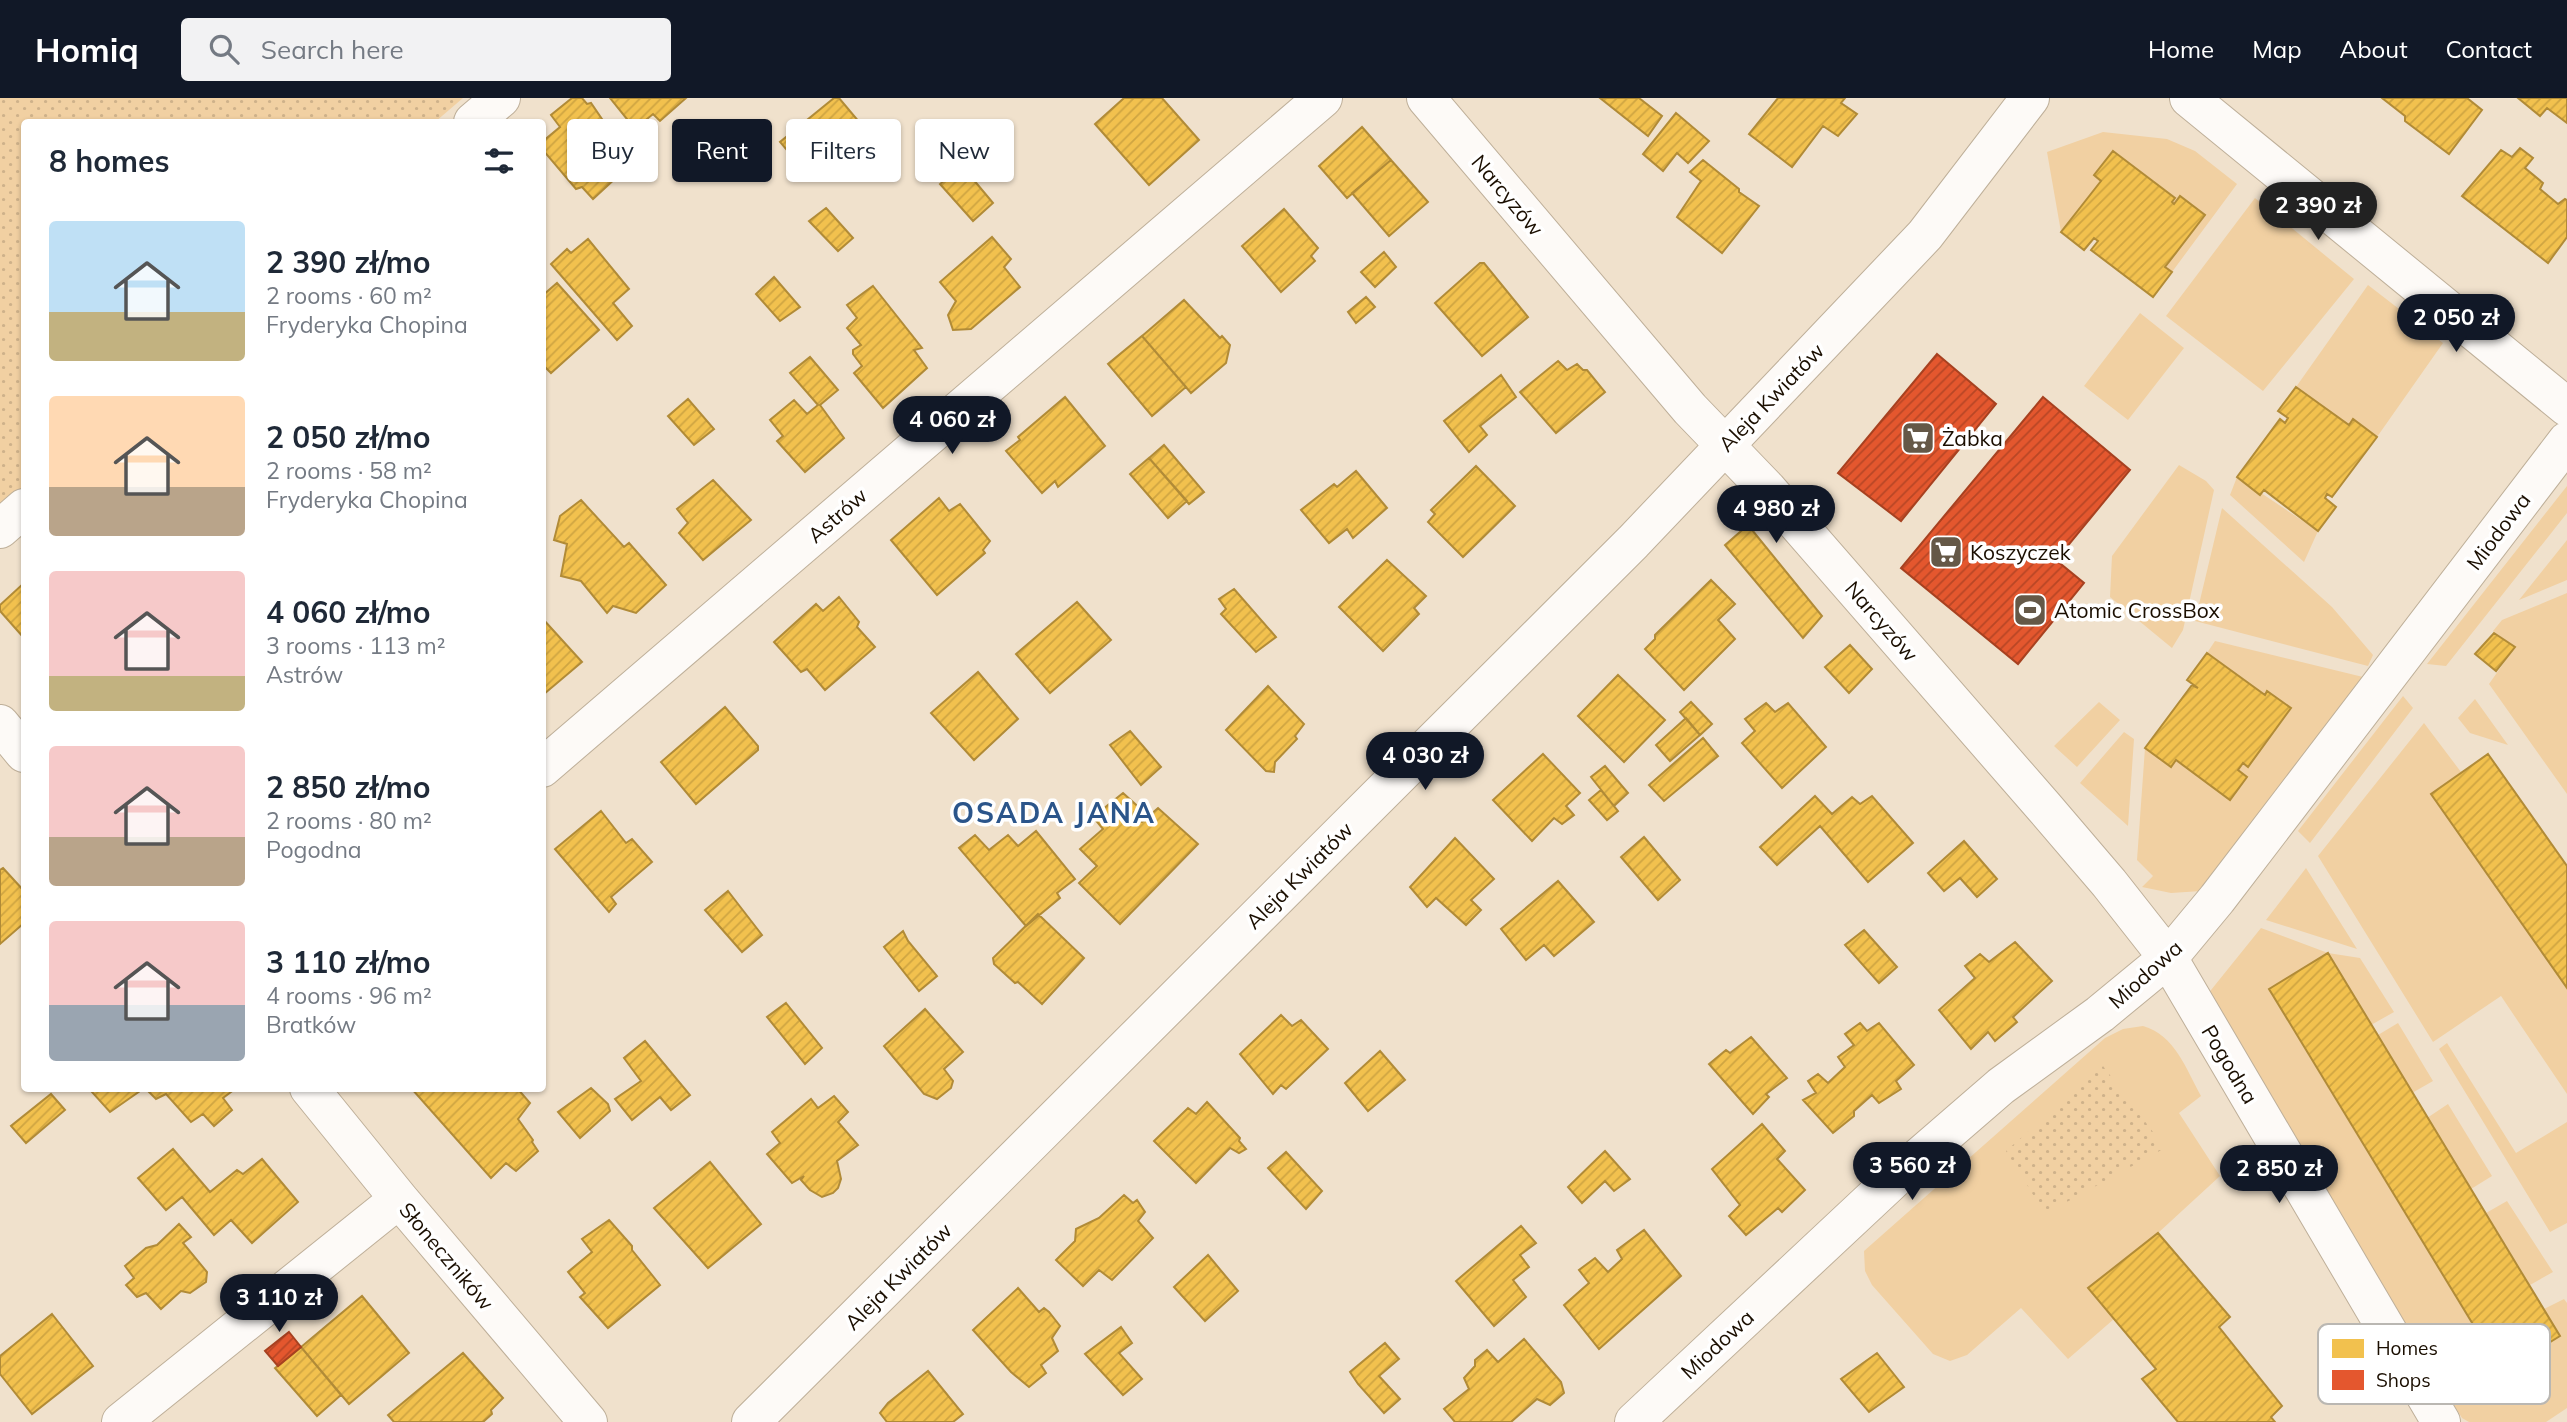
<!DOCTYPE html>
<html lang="en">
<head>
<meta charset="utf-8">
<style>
  :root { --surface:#fff; --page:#f2f2f3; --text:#1f2937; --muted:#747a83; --accent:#111827 }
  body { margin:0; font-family:Mulish,sans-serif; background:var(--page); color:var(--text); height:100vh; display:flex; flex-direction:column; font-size:26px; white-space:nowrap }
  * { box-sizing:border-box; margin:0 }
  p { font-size:23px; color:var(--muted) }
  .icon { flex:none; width:38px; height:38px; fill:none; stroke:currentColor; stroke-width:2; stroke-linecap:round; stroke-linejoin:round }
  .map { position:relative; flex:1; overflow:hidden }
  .side { position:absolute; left:21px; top:21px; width:525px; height:973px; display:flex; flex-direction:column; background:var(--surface); border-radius:7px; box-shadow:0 2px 5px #0004 }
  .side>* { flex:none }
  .top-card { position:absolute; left:567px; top:21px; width:665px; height:63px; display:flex; gap:14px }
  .price { position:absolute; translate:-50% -60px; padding:0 16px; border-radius:24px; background:var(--accent); color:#fff; font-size:23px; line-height:46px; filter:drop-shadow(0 2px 4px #0008) }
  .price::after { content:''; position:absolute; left:50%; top:42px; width:21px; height:16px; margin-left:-10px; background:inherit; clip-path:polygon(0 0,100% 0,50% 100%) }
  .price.active { background:#222; color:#fff }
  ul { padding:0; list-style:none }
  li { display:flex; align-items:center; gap:21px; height:175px; padding:0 28px }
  li span { display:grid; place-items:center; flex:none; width:196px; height:140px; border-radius:7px; color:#555 }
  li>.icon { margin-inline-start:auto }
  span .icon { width:84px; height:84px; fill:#fffc; stroke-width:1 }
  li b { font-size:30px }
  h2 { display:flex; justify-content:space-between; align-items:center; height:84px; padding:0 28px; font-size:30px }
  .tag { padding:0 24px; border-radius:7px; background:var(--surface); box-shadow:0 2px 5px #0004; font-size:24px; line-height:63px }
  .tag.active { background:var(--accent); color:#fff }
  header { display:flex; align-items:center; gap:42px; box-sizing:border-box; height:98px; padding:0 35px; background:var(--accent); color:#fff }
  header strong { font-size:33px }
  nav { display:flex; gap:38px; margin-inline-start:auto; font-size:24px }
  .search { width:490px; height:63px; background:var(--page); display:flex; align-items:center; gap:18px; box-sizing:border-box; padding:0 24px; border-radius:7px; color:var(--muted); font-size:26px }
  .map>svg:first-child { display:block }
  .grass { fill:#f1d0a2 }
  .park { fill:url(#park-dots) }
  .homes { fill:url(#homes-hatch); stroke:#b18b37; stroke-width:2 }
  .shops { fill:url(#shops-hatch); stroke:#a74120; stroke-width:2 }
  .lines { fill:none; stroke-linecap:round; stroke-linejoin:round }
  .street-casing { stroke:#beaf99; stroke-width:40 }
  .street { stroke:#fdfaf7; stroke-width:38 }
  .labels { text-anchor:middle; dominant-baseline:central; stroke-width:7; stroke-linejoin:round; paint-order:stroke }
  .street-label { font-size:21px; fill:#1a0e00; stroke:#fff }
  .poi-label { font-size:21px; fill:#1a0e00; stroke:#fff; text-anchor:start }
  .district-label { font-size:28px; font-weight:bold; letter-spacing:2px; fill:#2b558a; stroke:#fff }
  .key { fill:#fff; stroke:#bab7b2; stroke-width:2 }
  .key-label { font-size:19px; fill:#1a0e00 }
</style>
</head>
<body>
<header>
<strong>Homiq</strong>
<div class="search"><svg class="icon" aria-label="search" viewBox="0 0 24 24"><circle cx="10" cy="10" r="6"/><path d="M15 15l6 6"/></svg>Search here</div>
<nav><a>Home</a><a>Map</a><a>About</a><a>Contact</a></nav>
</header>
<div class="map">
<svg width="2567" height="1324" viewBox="0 0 2567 1324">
  <defs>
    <pattern id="park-dots" width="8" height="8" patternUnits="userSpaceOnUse" patternTransform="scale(1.75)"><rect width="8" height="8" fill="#f1d0a2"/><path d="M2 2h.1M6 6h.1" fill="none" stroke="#ceb18a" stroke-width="1.8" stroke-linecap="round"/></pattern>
    <pattern id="homes-hatch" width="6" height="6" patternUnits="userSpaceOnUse" patternTransform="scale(1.75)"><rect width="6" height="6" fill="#f2c14e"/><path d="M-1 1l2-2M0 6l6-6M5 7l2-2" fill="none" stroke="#cfa542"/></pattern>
    <pattern id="shops-hatch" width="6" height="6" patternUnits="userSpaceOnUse" patternTransform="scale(1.75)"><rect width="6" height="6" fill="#e4572e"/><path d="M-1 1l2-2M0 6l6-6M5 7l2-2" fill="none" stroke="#b84625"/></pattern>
  </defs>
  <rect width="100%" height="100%" fill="#f0e1cc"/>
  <path class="grass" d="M2103 34 2167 41 2195 53 2237 86 2172 174 2165 169 2180 98 2174 106 2172 104 2174 100 2113 53 2095 77 2101 83 2061 134 2047 54Z
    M2255 100 2354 181 2263 293 2166 218Z
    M2368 187 2443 245 2377 339 2354 321 2349 327 2296 289Z
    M2140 215 2184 250 2128 322 2084 288Z
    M2179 367 2206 383 2214 392 2183 532 2172 550 2110 499 2112 458Z
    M2237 379 2318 433 2304 464 2230 397Z
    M2567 388V415L2446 568 2427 566Z
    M2222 410 2332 509 2373 557 2368 568 2195 523Z
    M2567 442V482L2519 502Z
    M2567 495V696L2489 586 2515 549 2493 533 2502 522Z
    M2215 543 2363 579 2201 793 2171 795 2142 789 2153 778 2137 762 2145 650 2171 669 2176 662 2230 702 2247 679 2238 672 2243 665 2248 669 2291 611 2268 593 2265 597 2207 555Z
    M2403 598 2413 610 2310 745 2298 733Z
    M2475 601 2508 647 2470 635 2458 620Z
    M2099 604 2120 622 2077 669 2054 648Z
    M2424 625 2461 674 2431 696 2567 890V996L2501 898 2433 944 2318 758Z
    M2124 634 2134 641 2128 728 2080 685Z
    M2306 770 2357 851 2266 822Z
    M2261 830 2328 855 2360 860 2394 914 2371 927 2328 855 2269 892 2501 1274 2560 1238 2544 1211 2564 1201 2567 1205V1310L2546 1324H2469L2462 1320 2223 937 2207 897Z
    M2398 925 2433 983 2412 995 2378 937Z
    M2143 928C2175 937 2186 971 2201 998L2179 1015 2220 1078 2158 1135 2088 1190 2114 1221 2068 1261 2021 1210 1967 1257 1950 1263 1933 1256 1872 1187 1865 1173 1864 1153 2105 940 2123 931Z
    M2447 945 2516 1055 2567 1024V1125L2550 1134 2439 951Z
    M2448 1006 2492 1078 2471 1091 2427 1020Z
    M2507 1103 2553 1174 2530 1187 2486 1115Z"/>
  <path class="park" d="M0 0H463L435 24H24V388L0 410Z
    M2103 968 2165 1050 2045 1116 2006 1053Z"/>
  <path class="homes" d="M572 0H582L587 6 591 5 632 65 593 101 582 89 576 91 542 51V44L560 29 551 17Z
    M610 0H686L660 23 653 16 635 31Z
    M834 0H839L865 31 809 78 780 44Z
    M1124 0H1162L1199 42 1149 87 1095 26Z
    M1600 0H1639L1662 18 1648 38Z
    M1778 0H1845L1841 5 1857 16 1838 38 1823 28 1792 69 1749 36Z
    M2382 0H2467L2482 12 2449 56 2405 23V18Z
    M2518 0H2567V25L2547 10 2540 18Z
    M1676 15 1709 43 1688 65 1677 55 1663 73 1643 56Z
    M1362 29 1391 62 1347 100 1319 68Z
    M2520 50 2533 60 2525 70 2543 85 2540 91 2558 106 2565 101 2567 102V139L2548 165 2462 98 2501 52 2512 59Z
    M2113 53 2175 100 2172 104 2174 106 2180 98 2205 117 2165 169 2172 174 2153 199 2091 152 2098 143 2094 140 2084 152 2061 134 2101 83 2094 77Z
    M1391 62 1428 104 1389 138 1352 95Z
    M1703 62 1739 91V94L1759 108 1722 155 1677 119 1701 83 1690 74Z
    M962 68 993 105 973 123 940 86Z
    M826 110 853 140 838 153 809 123Z
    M1284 111 1318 150 1311 158 1315 163 1281 194 1242 148Z
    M992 139 1011 161 1004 169 1020 189 971 231 953 232 948 217 956 203 940 184Z
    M588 141 629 191 613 205 632 228 617 242 551 166 567 151 571 155Z
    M1384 154 1396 169 1375 189 1361 174Z
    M1480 165H1484L1528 219 1482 258 1435 205Z
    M774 179 800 209 780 223 756 196Z
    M557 185 599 232 551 275 542 266V198Z
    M873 188 922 250 914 252 927 270 883 310 854 275 862 268 853 256V252L861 247 847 230 857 220 847 207Z
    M1366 199 1375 209 1356 225 1348 214Z
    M1184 202 1220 240 1222 238 1230 247 1226 265 1191 295 1142 238Z
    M1142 238 1186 289 1152 318 1108 266Z
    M810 259 838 292 820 307 844 340 805 374 777 343 783 338 770 322 794 302 807 316 818 307 790 275Z
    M1558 263 1567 272 1577 266 1583 272H1587L1605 294 1556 335 1520 294Z
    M1501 277 1516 299 1480 328 1487 337 1469 354 1444 323Z
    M2296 289 2349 327 2353 321 2377 339 2332 399 2327 396 2325 400 2336 409 2318 433 2264 392 2260 397 2237 379 2280 321 2285 325 2288 320 2278 313Z
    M1065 299 1105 348 1058 389 1055 383 1042 395 1006 353 1020 342 1018 339Z
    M688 301 714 331 694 347 668 318Z
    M1164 347 1204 394 1189 406 1149 360Z
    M1149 360 1187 403 1168 420 1130 376Z
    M1476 368 1515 408 1463 459 1428 424 1435 416 1431 412Z
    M1356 373 1387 410 1353 440 1347 431 1329 445 1301 412 1334 386 1337 389Z
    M713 382 751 422 703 462 679 435 688 425 677 411Z
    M939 400 949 413 960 406 990 443 983 452 985 455 937 497 891 442Z
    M581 402 624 449 629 445 666 487 636 515 613 508 607 515 581 483 561 478 567 446 554 442 560 418Z
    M1748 427 1822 518 1803 540 1725 447Z
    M1387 462 1426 498 1414 510 1419 516 1383 553 1339 509Z
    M1711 482 1735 506 1718 522 1735 541 1684 592 1645 551 1655 541V537Z
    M24 485V540L0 513V507Z
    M1234 491 1276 539 1256 554 1221 516 1226 511 1219 501Z
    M839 499 859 524 857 529 875 549 825 592 807 571 801 574 774 544 816 506 823 513Z
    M1077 504 1111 542 1050 595 1016 556Z
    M542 520 582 564 544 596H542Z
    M2494 535 2515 549 2496 573 2475 556Z
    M1850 547 1872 571 1849 595 1825 569Z
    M2207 555 2265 597 2267 593 2291 610 2248 669 2243 665 2238 672 2247 679 2230 702 2176 662 2171 669 2145 650 2192 587 2198 590 2187 582Z
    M978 574 1018 621 974 662 931 615Z
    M1618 577 1665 622 1624 664 1578 618Z
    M1268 588 1304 626 1295 638 1297 641 1275 664 1274 674 1266 673 1226 632Z
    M1691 604 1712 626 1700 637 1680 614Z
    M1766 605 1775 614 1788 605 1826 649 1782 690 1742 645 1755 633 1745 621Z
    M725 609 758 648V652L696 706 661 664Z
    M1686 620 1700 637 1670 663 1656 647Z
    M1130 633 1161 669 1141 687 1110 647Z
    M1703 640 1718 658 1664 703 1649 687Z
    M1543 656 1580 695 1566 708 1574 717 1562 726 1554 720 1532 743 1493 702Z
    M2488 656 2567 768V890L2431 696Z
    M1605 668 1628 695 1614 708 1591 679Z
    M1601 692 1618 713 1607 722 1589 702Z
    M1123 695 1144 714 1138 722 1142 724 1158 710 1198 746 1120 826 1079 785 1097 768 1080 751 1103 731 1093 719Z
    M1815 698 1832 716 1852 699 1860 706 1872 698 1913 745 1868 784 1820 728 1777 767 1760 749Z
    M601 713 626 745 632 741 652 764 611 799 616 806 609 814 555 751Z
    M1036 733 1075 781 1057 795 1060 800 1026 828 959 750 975 737 989 752 1008 737 1018 748Z
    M1644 739 1680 782 1658 802 1621 759Z
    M1455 740 1494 781 1471 802 1481 812 1466 827 1436 800 1427 809 1410 789Z
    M1964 743 1997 781 1977 799 1960 780 1944 793 1928 775Z
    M3 770 24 793V825L0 846V772Z
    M1558 783 1594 824 1554 858 1544 847 1526 862 1501 831Z
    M728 793 762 837 742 854 705 812Z
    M1038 816 1084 860 1042 906 1018 884 1015 885 994 866 993 860Z
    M1864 832 1897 869 1879 885 1845 847Z
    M903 833 908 843 937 878 919 893 884 849Z
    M2015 844 2052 883 2013 919 2017 924 1995 943 1988 934 1971 951 1939 912 1975 880 1965 868 1980 856 1989 864Z
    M2328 855 2560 1238 2502 1274 2269 891Z
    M786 905 822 950 805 966 767 919Z
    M925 911 963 954 944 971 953 983 951 990 937 1001 924 996 884 948Z
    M1281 917 1292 928 1301 922 1328 951 1286 991 1281 987 1273 996 1240 956Z
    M1860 925 1867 933 1879 925 1914 967 1896 983 1901 991 1879 1005 1872 997 1854 1013V1018L1833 1035 1803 1002 1816 995 1808 983 1818 976 1828 985 1845 969 1838 959 1854 947 1845 936Z
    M1751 939 1787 980 1766 996 1769 999 1753 1016 1709 966 1726 952 1730 955Z
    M645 943 690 997 671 1012 660 999 632 1022 615 1001 641 983 624 960Z
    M1380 953 1405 982 1368 1013 1345 985Z
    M95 990H138L140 993 110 1014 91 993Z
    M145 990H235V991L223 1000 232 1012 214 1028 203 1016 191 1024 166 996 156 1001Z
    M411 990H517L530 1005 518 1021 533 1042 532 1044 538 1053 516 1073 506 1065 491 1080Z
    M591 990 608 1006 610 1013 580 1040 558 1014Z
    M51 996 65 1012 26 1045 11 1028Z
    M834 998 848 1014 838 1024 858 1047 837 1063 841 1081 838 1090 833 1095 822 1099 810 1092 801 1082 804 1078 792 1085 767 1056 780 1045 772 1034 811 1001 818 1010Z
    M1207 1004 1240 1040 1239 1043 1246 1051 1239 1055 1230 1050 1196 1085 1154 1043 1188 1010 1196 1016Z
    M1762 1026 1785 1053 1777 1061 1805 1092 1782 1114 1778 1110 1746 1137 1729 1118 1740 1107 1712 1071Z
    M173 1051 210 1094 237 1072 243 1076 262 1061 298 1104 252 1145 231 1122 214 1137 182 1099 166 1112 138 1080Z
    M1605 1053 1630 1081 1614 1093 1605 1083 1582 1105 1568 1089Z
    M1286 1054 1322 1093 1306 1111 1268 1070Z
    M710 1064 761 1126 708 1170 654 1110Z
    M1124 1097 1133 1105 1137 1102 1145 1114 1138 1123 1153 1140 1112 1182 1099 1172 1083 1188 1056 1162 1075 1143 1076 1131 1099 1120Z
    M609 1122 632 1148V1152L660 1187 608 1230 580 1199 585 1195 568 1174 592 1154 582 1141Z
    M179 1126 191 1139 183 1145 207 1174 206 1184 190 1195 181 1193 161 1211 146 1195 137 1199 126 1187 134 1180 125 1168 146 1150 157 1147Z
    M1521 1128 1536 1145 1520 1157 1529 1169 1513 1182 1526 1199 1494 1228 1456 1183Z
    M1644 1132 1681 1178 1599 1251 1564 1207 1589 1185 1579 1172 1595 1160 1608 1174 1622 1161 1617 1152Z
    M2158 1135 2230 1219 2219 1229 2282 1308 2271 1319 2275 1324H2178L2142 1281 2156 1271 2088 1190Z
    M1208 1157 1238 1193 1205 1223 1174 1189Z
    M1018 1190 1039 1214 1044 1210 1049 1214 1060 1228 1052 1240 1058 1253 1041 1267 1046 1275 1029 1289 1011 1274 973 1232Z
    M362 1198 409 1255 349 1306 301 1249Z
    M52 1216 93 1268 32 1316 0 1276V1258Z
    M1121 1229 1132 1245 1119 1255 1142 1281 1123 1297 1085 1256Z
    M1524 1241 1561 1284 1564 1295 1550 1307 1537 1301 1511 1324H1455L1444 1311 1469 1291 1464 1280 1475 1268V1262L1487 1252 1498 1264Z
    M1385 1245 1399 1261 1379 1278 1400 1301 1384 1315 1358 1286 1350 1274Z
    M301 1249 341 1297 317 1318 275 1270Z
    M463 1255 503 1300 491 1312 492 1316 483 1324H394L388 1317Z
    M1877 1255 1904 1289 1869 1314 1841 1281Z
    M928 1273 963 1316 953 1324H887L880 1315 888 1305Z"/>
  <path class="shops" d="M1937 256 1996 306 1901 423 1838 375Z
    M2043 299 2130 372 2056 462 2084 485 2018 566 1901 470Z
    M289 1234 301 1249 278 1268 265 1253Z"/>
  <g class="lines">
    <defs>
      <path id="street" d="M1426 0 1690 311 1767 391 2044 709 2109 785 2168 860 2441 1324
        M2189 0 2567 309
        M473 24 501 0
        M0 431 24 410
        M0 626 24 655
        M542 670 1323 0
        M309 990 399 1101 588 1324
        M121 1324 399 1101
        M751 1324 1633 444 1925 137 2030 0
        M1634 1324 1897 1078 2001 988 2100 916 2168 860 2217 801 2567 343"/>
    </defs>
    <use href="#street" class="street-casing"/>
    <use href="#street" class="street"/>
  </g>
  <defs>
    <symbol id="supermarket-square" viewBox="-11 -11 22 22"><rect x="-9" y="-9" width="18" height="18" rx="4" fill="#655847" stroke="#fff"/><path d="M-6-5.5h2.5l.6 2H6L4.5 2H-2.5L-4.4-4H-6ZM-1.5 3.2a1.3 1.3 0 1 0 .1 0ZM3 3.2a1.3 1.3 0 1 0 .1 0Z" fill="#fff"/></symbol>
    <symbol id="stadium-square" viewBox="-11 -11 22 22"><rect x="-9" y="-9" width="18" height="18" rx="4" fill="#655847" stroke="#fff"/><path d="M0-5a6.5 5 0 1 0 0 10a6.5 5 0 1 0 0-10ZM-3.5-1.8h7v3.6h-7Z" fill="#fff"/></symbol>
  </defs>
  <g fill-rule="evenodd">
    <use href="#supermarket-square" x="1899" y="321" width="38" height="38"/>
    <use href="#supermarket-square" x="1927" y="435" width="38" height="38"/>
    <use href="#stadium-square" x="2011" y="493" width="38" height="38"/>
  </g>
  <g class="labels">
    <g class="street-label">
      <text transform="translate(1508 97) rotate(50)">Narcyzów</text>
      <text transform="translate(1771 299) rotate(-46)">Aleja Kwiatów</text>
      <text transform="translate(837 417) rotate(-41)">Astrów</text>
      <text transform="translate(2498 433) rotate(-53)">Miodowa</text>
      <text transform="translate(1882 523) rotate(49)">Narcyzów</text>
      <text transform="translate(1299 777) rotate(-45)">Aleja Kwiatów</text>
      <text transform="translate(2145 876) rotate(-42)">Miodowa</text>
      <text transform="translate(2230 966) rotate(59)">Pogodna</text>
      <text transform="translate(447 1158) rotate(50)">Słoneczników</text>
      <text transform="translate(898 1178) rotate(-45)">Aleja Kwiatów</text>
      <text transform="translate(1717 1246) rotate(-43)">Miodowa</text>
    </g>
    <g class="poi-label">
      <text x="1942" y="340">Żabka</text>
      <text x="1970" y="454">Koszyczek</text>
      <text x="2054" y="512">Atomic CrossBox</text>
    </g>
    <g class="district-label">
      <text x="1054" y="714">OSADA JANA</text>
    </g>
  </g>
  <rect x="2318" y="1226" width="232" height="80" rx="10" class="key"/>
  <rect x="2332" y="1241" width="32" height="19" fill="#f2c14e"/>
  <rect x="2332" y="1272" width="32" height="20" fill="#e4572e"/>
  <g class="key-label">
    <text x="2376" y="1257">Homes</text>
    <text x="2376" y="1289">Shops</text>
  </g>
</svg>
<b class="price active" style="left:2318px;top:144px">2 390 zł</b>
<b class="price" style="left:2456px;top:256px">2 050 zł</b>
<b class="price" style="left:952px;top:358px">4 060 zł</b>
<b class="price" style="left:1776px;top:447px">4 980 zł</b>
<b class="price" style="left:1425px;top:694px">4 030 zł</b>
<b class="price" style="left:1912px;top:1104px">3 560 zł</b>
<b class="price" style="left:2279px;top:1107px">2 850 zł</b>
<b class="price" style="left:279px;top:1236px">3 110 zł</b>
<div class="top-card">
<a class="tag">Buy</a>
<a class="tag active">Rent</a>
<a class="tag">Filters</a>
<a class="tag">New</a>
</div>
<section class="side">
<h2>8 homes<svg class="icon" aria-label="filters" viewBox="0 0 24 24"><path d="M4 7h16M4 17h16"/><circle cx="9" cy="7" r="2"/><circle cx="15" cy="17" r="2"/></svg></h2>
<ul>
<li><span style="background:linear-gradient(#bfe0f5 65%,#c2b280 0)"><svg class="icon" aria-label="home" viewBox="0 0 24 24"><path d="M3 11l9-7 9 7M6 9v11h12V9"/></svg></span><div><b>2 390 zł/mo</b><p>2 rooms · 60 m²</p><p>Fryderyka Chopina</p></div></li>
<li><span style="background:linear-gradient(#ffd9b3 65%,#b9a48a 0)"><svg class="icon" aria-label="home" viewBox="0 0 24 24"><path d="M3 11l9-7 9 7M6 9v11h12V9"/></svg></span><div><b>2 050 zł/mo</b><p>2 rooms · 58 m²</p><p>Fryderyka Chopina</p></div></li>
<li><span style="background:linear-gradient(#f6c9c9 75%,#c2b280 0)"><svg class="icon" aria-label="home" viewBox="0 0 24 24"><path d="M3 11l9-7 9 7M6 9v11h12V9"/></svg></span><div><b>4 060 zł/mo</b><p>3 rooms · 113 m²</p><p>Astrów</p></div></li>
<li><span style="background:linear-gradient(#f6c9c9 65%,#b9a48a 0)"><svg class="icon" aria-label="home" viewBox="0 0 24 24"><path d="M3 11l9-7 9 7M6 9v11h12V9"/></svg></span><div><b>2 850 zł/mo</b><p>2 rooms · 80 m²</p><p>Pogodna</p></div></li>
<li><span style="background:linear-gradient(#f6c9c9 60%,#9aa5b1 0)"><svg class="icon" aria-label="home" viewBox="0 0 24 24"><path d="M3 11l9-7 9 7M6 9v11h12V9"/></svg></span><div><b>3 110 zł/mo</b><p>4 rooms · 96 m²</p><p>Bratków</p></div></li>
</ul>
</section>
</div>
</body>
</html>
